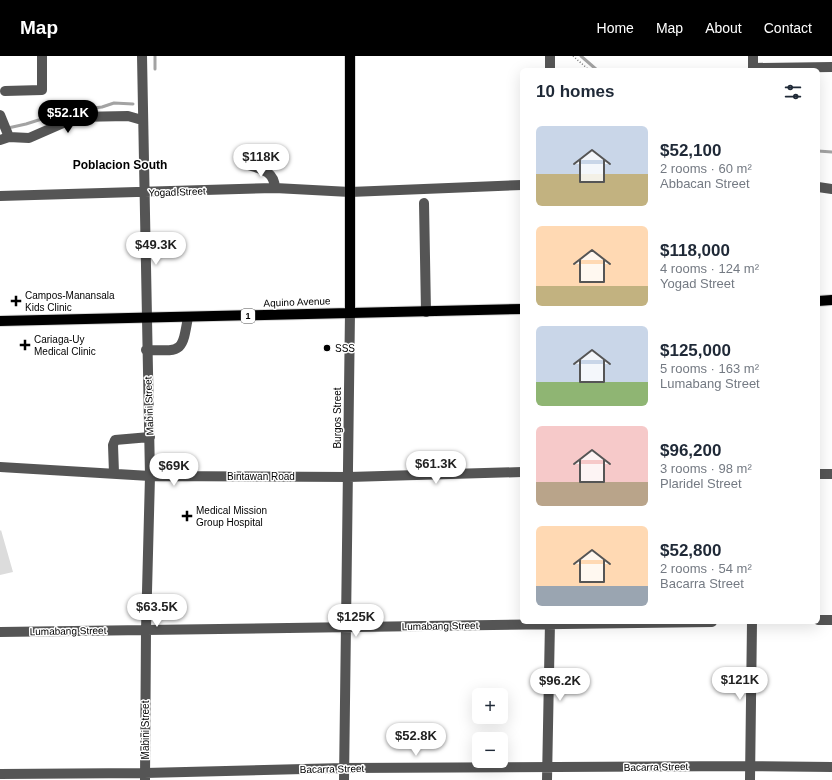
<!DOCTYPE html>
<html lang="en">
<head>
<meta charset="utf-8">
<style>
  :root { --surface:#fff; --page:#f2f2f3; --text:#1f2937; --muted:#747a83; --accent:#000 }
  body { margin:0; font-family:Helvetica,sans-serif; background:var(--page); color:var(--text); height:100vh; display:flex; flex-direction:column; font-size:15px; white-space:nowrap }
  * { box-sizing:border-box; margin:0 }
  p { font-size:13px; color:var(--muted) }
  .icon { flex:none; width:22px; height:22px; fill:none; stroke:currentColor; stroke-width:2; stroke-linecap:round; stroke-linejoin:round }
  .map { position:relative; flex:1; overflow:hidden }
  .panel { position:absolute; left:520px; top:12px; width:300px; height:556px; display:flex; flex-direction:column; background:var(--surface); border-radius:6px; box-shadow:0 4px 16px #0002 }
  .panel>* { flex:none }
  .buttons { position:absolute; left:472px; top:632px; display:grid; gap:8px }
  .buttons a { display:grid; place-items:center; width:36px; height:36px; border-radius:6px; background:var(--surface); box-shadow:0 4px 16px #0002; font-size:20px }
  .price { position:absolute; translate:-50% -34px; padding:0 9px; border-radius:14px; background:#fff; color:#222; font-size:13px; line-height:26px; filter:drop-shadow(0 1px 2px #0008) }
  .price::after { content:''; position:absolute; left:50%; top:24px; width:12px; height:9px; margin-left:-6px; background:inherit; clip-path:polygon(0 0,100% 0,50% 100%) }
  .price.current { background:var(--accent); color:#fff }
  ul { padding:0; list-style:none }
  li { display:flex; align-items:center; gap:12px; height:100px; padding:0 16px }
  li span { display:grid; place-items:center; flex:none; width:112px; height:80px; border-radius:6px; color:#555 }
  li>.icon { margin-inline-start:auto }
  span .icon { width:48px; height:48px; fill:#fffc; stroke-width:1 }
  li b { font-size:17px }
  h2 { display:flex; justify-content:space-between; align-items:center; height:48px; padding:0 16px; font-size:17px }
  header { display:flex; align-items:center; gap:24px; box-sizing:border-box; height:56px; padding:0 20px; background:var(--accent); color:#fff }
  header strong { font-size:19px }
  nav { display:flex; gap:22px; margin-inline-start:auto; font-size:14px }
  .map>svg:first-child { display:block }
  .green { fill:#dcdcdc }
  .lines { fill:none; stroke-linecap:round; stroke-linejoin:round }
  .stream { stroke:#a3a3a3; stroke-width:3 }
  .major-casing { stroke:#dbdbdb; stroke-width:12 }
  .path { stroke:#777; stroke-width:1.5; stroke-dasharray:1 2; stroke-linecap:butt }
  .minor { stroke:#555; stroke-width:10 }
  .major { stroke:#000; stroke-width:10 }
  .poi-dot { fill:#000; stroke:#fff; stroke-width:1.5 }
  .labels { text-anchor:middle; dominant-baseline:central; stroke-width:3; stroke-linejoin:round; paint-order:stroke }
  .shield { fill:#fff; stroke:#4c4c4c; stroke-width:1 }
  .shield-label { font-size:9px; font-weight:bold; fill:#000 }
  .street-label { font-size:10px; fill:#000; stroke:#fff }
  .poi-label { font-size:10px; fill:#000; stroke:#fff; text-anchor:start }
  .quarter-label { font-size:12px; font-weight:bold; fill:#000; stroke:#fff }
</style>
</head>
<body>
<header>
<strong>Map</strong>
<nav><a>Home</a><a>Map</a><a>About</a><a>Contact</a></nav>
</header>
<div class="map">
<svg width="832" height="724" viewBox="0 0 832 724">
  <rect width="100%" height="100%" fill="#fff"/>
  <path class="green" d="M1 474 13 516 0 519V475Z"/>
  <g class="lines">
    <path class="stream" d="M581 0 597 14
      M155 13V0
      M8 72 26 68 67 55 102 51 114 47 133 48
      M818 95 832 96"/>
    <defs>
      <path id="major" d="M350 0V256
        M818 245 832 244
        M0 265 522 253"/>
    </defs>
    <use href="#major" class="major-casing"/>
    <path class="path" d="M573 0 589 14"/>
    <path class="minor" d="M142 0 150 420 146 574 145 724
      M550 0V14
      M753 0V14
      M753 12 832 11
      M5 35 42 34V0
      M0 59 9 81
      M0 84 9 81 29 82 77 61 128 60 142 64
      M243 107C258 113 274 113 275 132
      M818 131 832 133
      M0 140 275 132 350 136 522 129
      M424 147 426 256
      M146 294C182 295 182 297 188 261
      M0 411 150 420 349 421 522 416
      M114 417 113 389 115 384 150 381
      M818 418H832
      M818 564H832
      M0 576 712 566
      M0 718 145 717 344 712 750 710 832 711
      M344 724 350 256
      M547 724 550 566
      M750 724 752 566"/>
    <use href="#major" class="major"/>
  </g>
  <g class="poi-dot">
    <path d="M14 239h4v4h4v4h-4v4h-4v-4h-4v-4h4z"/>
    <path d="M23 283h4v4h4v4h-4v4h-4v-4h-4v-4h4z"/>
    <circle cx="327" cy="292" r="4"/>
    <path d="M185 454h4v4h4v4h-4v4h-4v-4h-4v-4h4z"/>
  </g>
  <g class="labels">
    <rect class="shield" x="241" y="253" width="14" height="14" rx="3"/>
    <g class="shield-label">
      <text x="248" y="260">1</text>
    </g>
    <g class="street-label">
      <text transform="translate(177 136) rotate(-2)">Yogad Street</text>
      <text transform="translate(297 246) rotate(-2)">Aquino Avenue</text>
      <text transform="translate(149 350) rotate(-92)">Mabini Street</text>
      <text transform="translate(337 362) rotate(-90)">Burgos Street</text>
      <text x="261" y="420">Bintawan Road</text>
      <text transform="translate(440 570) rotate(-1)">Lumabang Street</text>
      <text transform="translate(68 575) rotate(-1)">Lumabang Street</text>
      <text transform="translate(145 674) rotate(-90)">Mabini Street</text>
      <text transform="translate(656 711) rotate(-1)">Bacarra Street</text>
      <text transform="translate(332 713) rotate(-1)">Bacarra Street</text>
    </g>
    <g class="poi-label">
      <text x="25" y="239">Campos-Manansala<tspan x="25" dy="12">Kids Clinic</tspan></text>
      <text x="34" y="283">Cariaga-Uy<tspan x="34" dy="12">Medical Clinic</tspan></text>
      <text x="335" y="292">SSS</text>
      <text x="196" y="454">Medical Mission<tspan x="196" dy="12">Group Hospital</tspan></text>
    </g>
    <g class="quarter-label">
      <text x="120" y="109">Poblacion South</text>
    </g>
  </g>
</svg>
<div class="buttons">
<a>+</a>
<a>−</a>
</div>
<b class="price current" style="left:68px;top:78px">$52.1K</b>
<b class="price" style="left:261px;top:122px">$118K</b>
<b class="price" style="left:156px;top:210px">$49.3K</b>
<b class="price" style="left:436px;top:429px">$61.3K</b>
<b class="price" style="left:174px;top:431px">$69K</b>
<b class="price" style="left:157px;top:572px">$63.5K</b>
<b class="price" style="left:356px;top:582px">$125K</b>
<b class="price" style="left:740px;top:645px">$121K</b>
<b class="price" style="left:560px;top:646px">$96.2K</b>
<b class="price" style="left:416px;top:701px">$52.8K</b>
<section class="panel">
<h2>10 homes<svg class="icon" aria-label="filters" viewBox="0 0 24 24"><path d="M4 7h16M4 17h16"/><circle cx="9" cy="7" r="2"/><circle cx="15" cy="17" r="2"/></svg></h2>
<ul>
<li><span style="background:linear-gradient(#c9d6e8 60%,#c2b280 0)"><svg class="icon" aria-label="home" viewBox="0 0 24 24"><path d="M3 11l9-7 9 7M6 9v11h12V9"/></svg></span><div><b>$52,100</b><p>2 rooms · 60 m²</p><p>Abbacan Street</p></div></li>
<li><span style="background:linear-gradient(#ffd9b3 75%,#c2b280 0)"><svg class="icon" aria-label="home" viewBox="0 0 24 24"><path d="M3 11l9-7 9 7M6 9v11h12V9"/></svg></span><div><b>$118,000</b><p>4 rooms · 124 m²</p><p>Yogad Street</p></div></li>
<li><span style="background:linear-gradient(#c9d6e8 70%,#8fb573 0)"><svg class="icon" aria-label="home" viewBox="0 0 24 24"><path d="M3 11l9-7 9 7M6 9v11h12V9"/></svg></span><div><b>$125,000</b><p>5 rooms · 163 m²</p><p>Lumabang Street</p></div></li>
<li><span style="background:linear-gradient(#f6c9c9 70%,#b9a48a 0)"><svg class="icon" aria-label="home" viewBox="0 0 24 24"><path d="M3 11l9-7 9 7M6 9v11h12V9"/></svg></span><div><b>$96,200</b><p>3 rooms · 98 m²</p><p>Plaridel Street</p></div></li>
<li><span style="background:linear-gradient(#ffd9b3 75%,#9aa5b1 0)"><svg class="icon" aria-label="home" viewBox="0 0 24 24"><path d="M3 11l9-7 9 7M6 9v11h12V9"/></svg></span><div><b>$52,800</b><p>2 rooms · 54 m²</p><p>Bacarra Street</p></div></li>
</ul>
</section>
</div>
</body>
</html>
